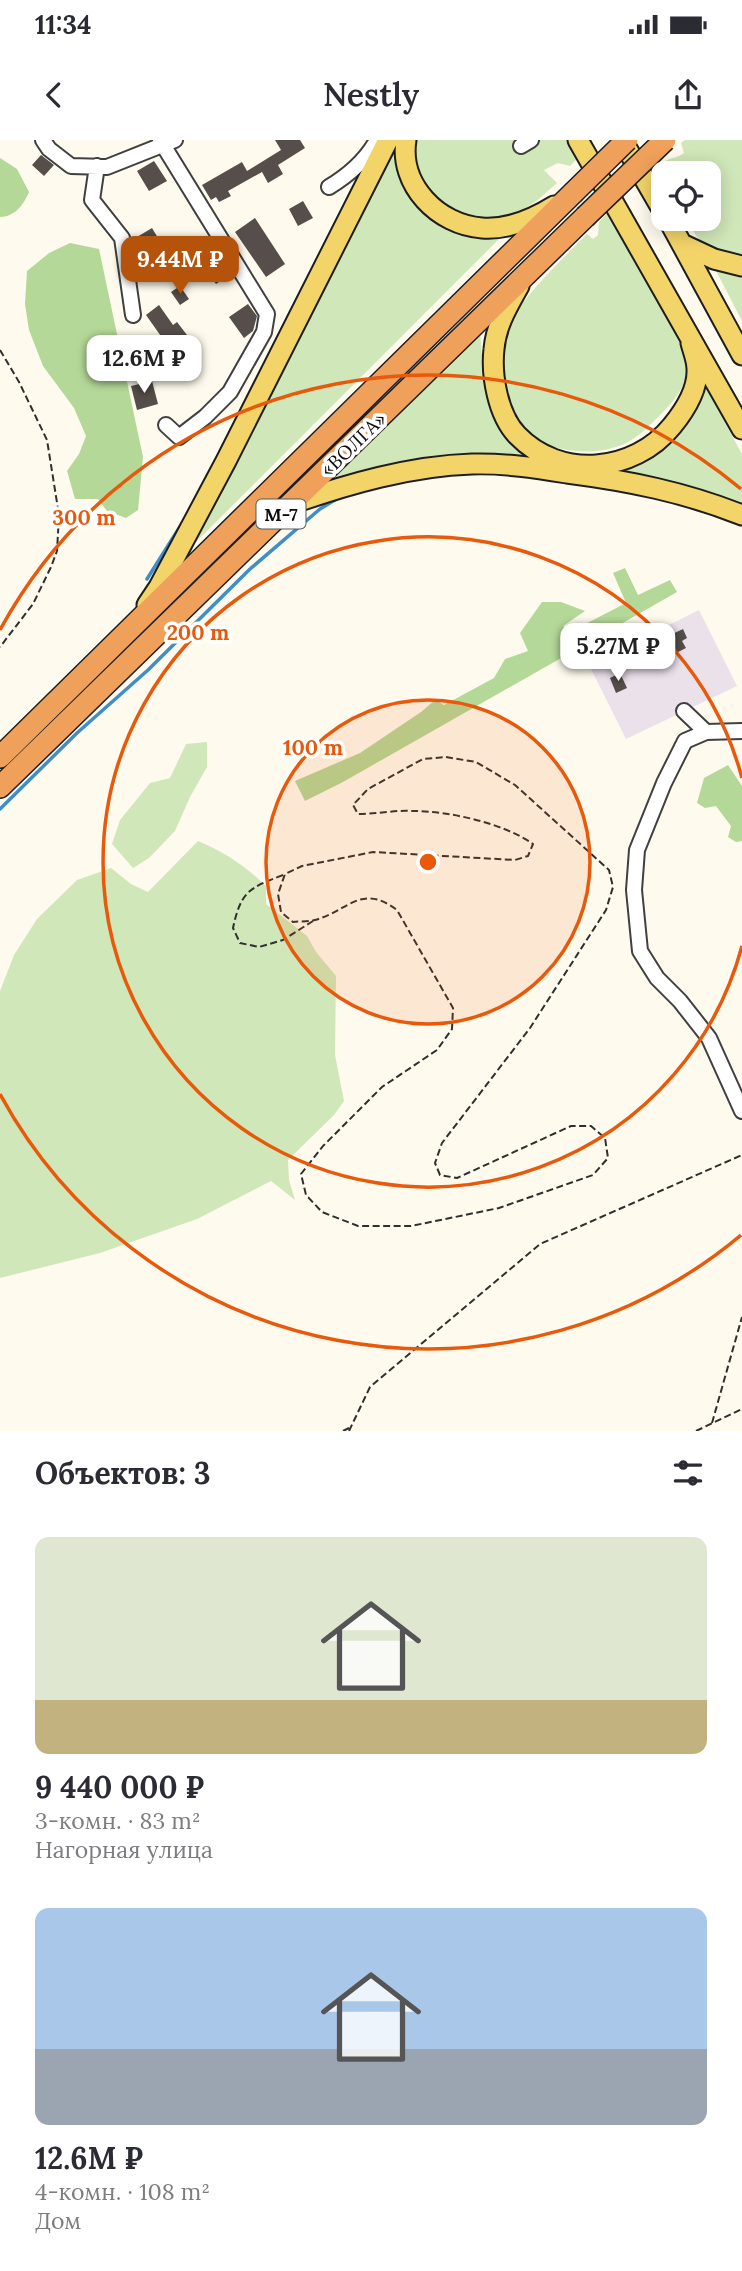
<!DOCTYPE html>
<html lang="ru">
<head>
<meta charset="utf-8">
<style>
  :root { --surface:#fff; --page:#f7f7f7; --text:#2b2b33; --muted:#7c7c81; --accent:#b45309 }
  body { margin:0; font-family:Lora,serif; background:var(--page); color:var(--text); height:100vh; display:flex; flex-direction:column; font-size:26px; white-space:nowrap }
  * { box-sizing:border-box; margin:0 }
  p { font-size:23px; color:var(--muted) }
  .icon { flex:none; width:38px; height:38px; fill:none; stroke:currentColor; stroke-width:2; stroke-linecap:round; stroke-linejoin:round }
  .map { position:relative; height:1291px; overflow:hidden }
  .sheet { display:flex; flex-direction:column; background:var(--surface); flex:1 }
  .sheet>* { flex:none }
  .tools { position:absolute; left:651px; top:21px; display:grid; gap:14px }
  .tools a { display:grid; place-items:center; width:70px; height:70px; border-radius:14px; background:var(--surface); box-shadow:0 4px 18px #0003; font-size:35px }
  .price { position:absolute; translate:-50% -60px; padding:0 16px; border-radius:14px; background:#fff; color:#222; font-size:23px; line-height:46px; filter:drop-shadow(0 2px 4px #0008) }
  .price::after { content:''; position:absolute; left:50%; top:42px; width:21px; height:16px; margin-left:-10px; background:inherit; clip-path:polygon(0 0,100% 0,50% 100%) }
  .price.active { background:var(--accent); color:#fff }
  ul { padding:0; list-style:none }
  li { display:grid; align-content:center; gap:14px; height:371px; padding:0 35px }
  li span { display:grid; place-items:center; height:217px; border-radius:14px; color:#555 }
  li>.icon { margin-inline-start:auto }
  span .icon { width:126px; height:126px; fill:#fffc; stroke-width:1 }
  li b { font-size:30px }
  h2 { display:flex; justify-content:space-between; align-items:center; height:84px; padding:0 35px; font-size:30px }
  .status { display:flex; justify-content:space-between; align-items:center; height:49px; padding:0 35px; background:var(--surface); direction:ltr }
  .status svg { height:19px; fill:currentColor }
  header { display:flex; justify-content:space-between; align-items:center; height:91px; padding:0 35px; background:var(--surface); font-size:32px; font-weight:600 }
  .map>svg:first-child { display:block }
  .industrial { fill:#ebe1eb }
  .green { fill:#d0e7b9 }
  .forest { fill:#b4d898 }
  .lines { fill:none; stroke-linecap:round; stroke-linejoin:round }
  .stream { stroke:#3e8ec8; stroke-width:3.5 }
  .building { fill:#554e4a }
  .minor-casing { stroke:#404040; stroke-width:18 }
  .major-casing { stroke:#1e1e1e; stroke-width:23 }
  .highway-casing { stroke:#1e1e1e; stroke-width:24 }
  .path { stroke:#2f2f2f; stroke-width:2; stroke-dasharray:7 3.5; stroke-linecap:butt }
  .minor { stroke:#fff; stroke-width:14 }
  .major { stroke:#f3d468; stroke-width:19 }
  .highway { stroke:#efa15b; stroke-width:21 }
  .highway-bridge-casing { stroke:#1e1e1e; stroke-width:24; stroke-linecap:butt }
  .highway-bridge { stroke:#efa15b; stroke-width:21 }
  .ring { fill:none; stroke:#e8590c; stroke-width:3.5 }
  .labels { text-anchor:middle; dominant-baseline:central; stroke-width:7; stroke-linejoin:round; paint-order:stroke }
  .shield { fill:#fff; stroke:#565656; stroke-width:2 }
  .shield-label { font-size:18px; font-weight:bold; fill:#0d0d0d }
  .street-label { font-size:19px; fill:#0d0d0d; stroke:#fff }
  .centre { fill:#e8590c; stroke:#fff; stroke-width:3.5 }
  .ring-label { font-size:21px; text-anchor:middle; font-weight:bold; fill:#e8590c; stroke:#fff; stroke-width:7; stroke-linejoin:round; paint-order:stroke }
</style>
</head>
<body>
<div class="status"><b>11:34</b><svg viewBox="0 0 49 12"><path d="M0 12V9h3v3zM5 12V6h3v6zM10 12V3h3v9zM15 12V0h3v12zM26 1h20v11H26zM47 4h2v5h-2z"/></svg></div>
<header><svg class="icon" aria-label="back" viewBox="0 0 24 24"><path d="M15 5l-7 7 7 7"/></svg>Nestly<svg class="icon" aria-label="share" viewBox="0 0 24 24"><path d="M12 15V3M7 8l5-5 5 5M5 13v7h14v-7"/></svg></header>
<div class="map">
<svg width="742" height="1291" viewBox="0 0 742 1291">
  <rect width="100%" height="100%" fill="#fefbee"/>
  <path class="industrial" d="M699 470 737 546 626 599 589 525Z"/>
  <path class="green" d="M396 0 407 46 497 94 500 98 185 413Z
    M412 0H569L578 18 570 26 558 23 544 30 557 43C544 54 533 66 517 72 483 86 426 71 414 33 410 24 412 10 412 0Z
    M685 0H742V117C711 110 701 108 686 79H709V33H663V37L658 27C670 15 672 21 684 13L681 3Z
    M608 72 684 204C693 235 683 252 661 274 650 285 638 298 624 304 582 322 518 308 504 259 502 251 503 240 503 232 503 221 500 206 502 195 503 190 508 185 510 181 531 148 560 122 587 94L593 99 598 95 599 82Z
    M713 125 742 131V181Z
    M480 193 485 246 494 271 538 319C467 311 397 317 329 340Z
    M706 248 742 314V367L600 330 688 276Z
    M207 602V627L190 657 175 691 149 718 133 728 112 704 120 680 150 643 170 638 186 604Z
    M198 701C224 712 246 726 266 746V764L307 796 316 812 336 836 335 915 344 961 334 975 288 1020 289 1040 295 1060 271 1041 197 1079 100 1113 0 1138V851L14 815 37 779 77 740 111 728 131 744 148 752Z"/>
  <path class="forest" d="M0 18 17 29 29 52C24 64 15 77 0 77Z
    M70 103 99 109 143 317 138 370 126 378 107 371 98 359H75L67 331 79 314 86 296 74 268 43 226 29 190 25 164 27 131 49 113Z
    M625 428 638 455 670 440 677 452 343 642 305 661 295 641 360 613 421 572 435 560 444 565 494 538 505 519 528 511 520 493 542 462H561L585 471 563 486 568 493 626 463 613 433Z
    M728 625 742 646V701L736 702 728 697 731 686 716 666 705 668 697 663 704 638Z"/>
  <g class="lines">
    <path class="stream" d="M147 439 181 385
      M0 669 77 593 148 530 250 429 320 369 338 358"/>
  </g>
  <path class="building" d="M275 0H300L305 8 278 25 283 34 268 43 262 32 228 51 231 56 219 62 216 57 211 60 202 45 242 22 247 31 281 10Z
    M41 15 54 25 44 36 32 25Z
    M154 21 167 41 149 51 137 31Z
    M303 61 313 78 298 86 289 69Z
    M255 78 285 124 266 137 235 92Z
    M152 88 158 98 151 102 153 105 146 110 137 97Z
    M204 98 218 117 220 116 231 134 216 144 190 107Z
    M180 146 189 159 180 165 171 152Z
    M248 164 257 176 253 191 244 198 229 177Z
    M159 165 173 185 177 182 187 195 170 209 146 175Z
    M146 207 149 217 132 223 129 212Z
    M152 241 158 264 137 270 131 246Z
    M683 489 687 498 682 501 686 508 674 514 666 497Z
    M620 533 627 548 616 553 610 538Z"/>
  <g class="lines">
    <defs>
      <path id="minor" d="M43 0 49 9 71 26 107 27 175 0
        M160 0 267 174 264 192 230 252 205 277 179 297 166 285
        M521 6 531 0
        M97 26 92 60 122 98 133 175
        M329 47C349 35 366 20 377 0
        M684 571 706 592 742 591
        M706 592 685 601 664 643 637 710 634 750 640 811 657 838 680 861 709 898 742 971"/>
      <path id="major" d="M406 0C399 45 438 85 482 88 508 90 533 79 554 66
        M578 0 742 289
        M622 0 663 71
        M668 79 742 215
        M682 104 714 119 742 126
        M519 146C508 166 496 185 494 209 491 236 498 275 517 295 560 340 634 333 672 286 685 270 698 250 697 229 697 220 693 211 691 203
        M291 364C348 344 410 326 472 324 504 323 536 328 567 333 629 341 684 352 742 375
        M147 465 159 447 226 321 388 0"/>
      <path id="highway" d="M0 617 573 53
        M0 647 585 77"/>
    </defs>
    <use href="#minor" class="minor-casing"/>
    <use href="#major" class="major-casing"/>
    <use href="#highway" class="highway-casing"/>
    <path class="path" d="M0 210 19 242 47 300 59 375 57 411 51 427 33 464 0 507
      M446 617 476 622 515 645 609 730 613 747 606 770 530 888 442 1003 435 1023 440 1035 457 1038 571 986H591L605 998 608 1018 593 1035 499 1068 411 1086H358L322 1072 306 1055 301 1034 323 1006 382 947 437 910 452 889 453 868 397 770C361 743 350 770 315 780 308 782 300 781 293 782L281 772 278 754 285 734 302 726 373 712 515 720 528 716 533 704C503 683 449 671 412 671 394 670 376 674 358 674L353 665 368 649 423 619Z
      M283 735C249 748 241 751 233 788L240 803 259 807 283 800 313 781
      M712 1283 742 1177
      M343 1291 349 1288
      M349 1291 370 1247 540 1104 742 1015
      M696 1291 742 1269"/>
    <use href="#minor" class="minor"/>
    <use href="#major" class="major"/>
    <use href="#highway" class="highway"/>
    <defs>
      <path id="highway-bridge" d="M573 53 627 0
        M585 77 665 0"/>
    </defs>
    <use href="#highway-bridge" class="highway-bridge-casing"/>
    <use href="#highway-bridge" class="highway-bridge"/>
  </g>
  <circle cx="428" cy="722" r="162" fill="#e8590c" fill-opacity=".12"/>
  <g class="ring">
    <circle cx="428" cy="722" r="162"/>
    <path d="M742 806A325 325 0 1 1 742 638"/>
    <path d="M741 1095A487 487 0 0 1 0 954M0 490A487 487 0 0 1 741 349"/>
  </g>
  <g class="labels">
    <rect class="shield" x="256.5" y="359.5" width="49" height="29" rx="5"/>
    <g class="shield-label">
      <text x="281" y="374">М-7</text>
    </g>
    <g class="street-label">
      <text transform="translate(353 304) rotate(-44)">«ВОЛГА»</text>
    </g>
  </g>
  <circle cx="428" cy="722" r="10" class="centre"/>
  <g class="ring-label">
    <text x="84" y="385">300 m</text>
    <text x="198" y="500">200 m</text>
    <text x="313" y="615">100 m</text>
  </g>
</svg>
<div class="tools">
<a><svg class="icon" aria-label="locate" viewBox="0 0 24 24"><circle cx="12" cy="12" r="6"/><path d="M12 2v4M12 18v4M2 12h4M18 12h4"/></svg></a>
</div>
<b class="price active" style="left:180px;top:156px">9.44M ₽</b>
<b class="price" style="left:144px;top:255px">12.6M ₽</b>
<b class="price" style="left:618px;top:543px">5.27M ₽</b>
</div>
<section class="sheet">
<h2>Объектов: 3<svg class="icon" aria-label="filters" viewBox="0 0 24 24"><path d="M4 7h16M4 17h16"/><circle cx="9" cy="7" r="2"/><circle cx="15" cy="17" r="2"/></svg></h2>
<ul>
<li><span style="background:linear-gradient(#dfe7d0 75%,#c2b280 0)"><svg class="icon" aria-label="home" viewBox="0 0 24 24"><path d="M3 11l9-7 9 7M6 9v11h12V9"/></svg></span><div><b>9 440 000 ₽</b><p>3-комн. · 83 m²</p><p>Нагорная улица</p></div></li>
<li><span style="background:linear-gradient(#a9c7e8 65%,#9aa5b1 0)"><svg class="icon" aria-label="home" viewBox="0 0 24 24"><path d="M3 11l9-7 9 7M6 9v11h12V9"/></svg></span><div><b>12.6M ₽</b><p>4-комн. · 108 m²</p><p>Дом</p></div></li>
</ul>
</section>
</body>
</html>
